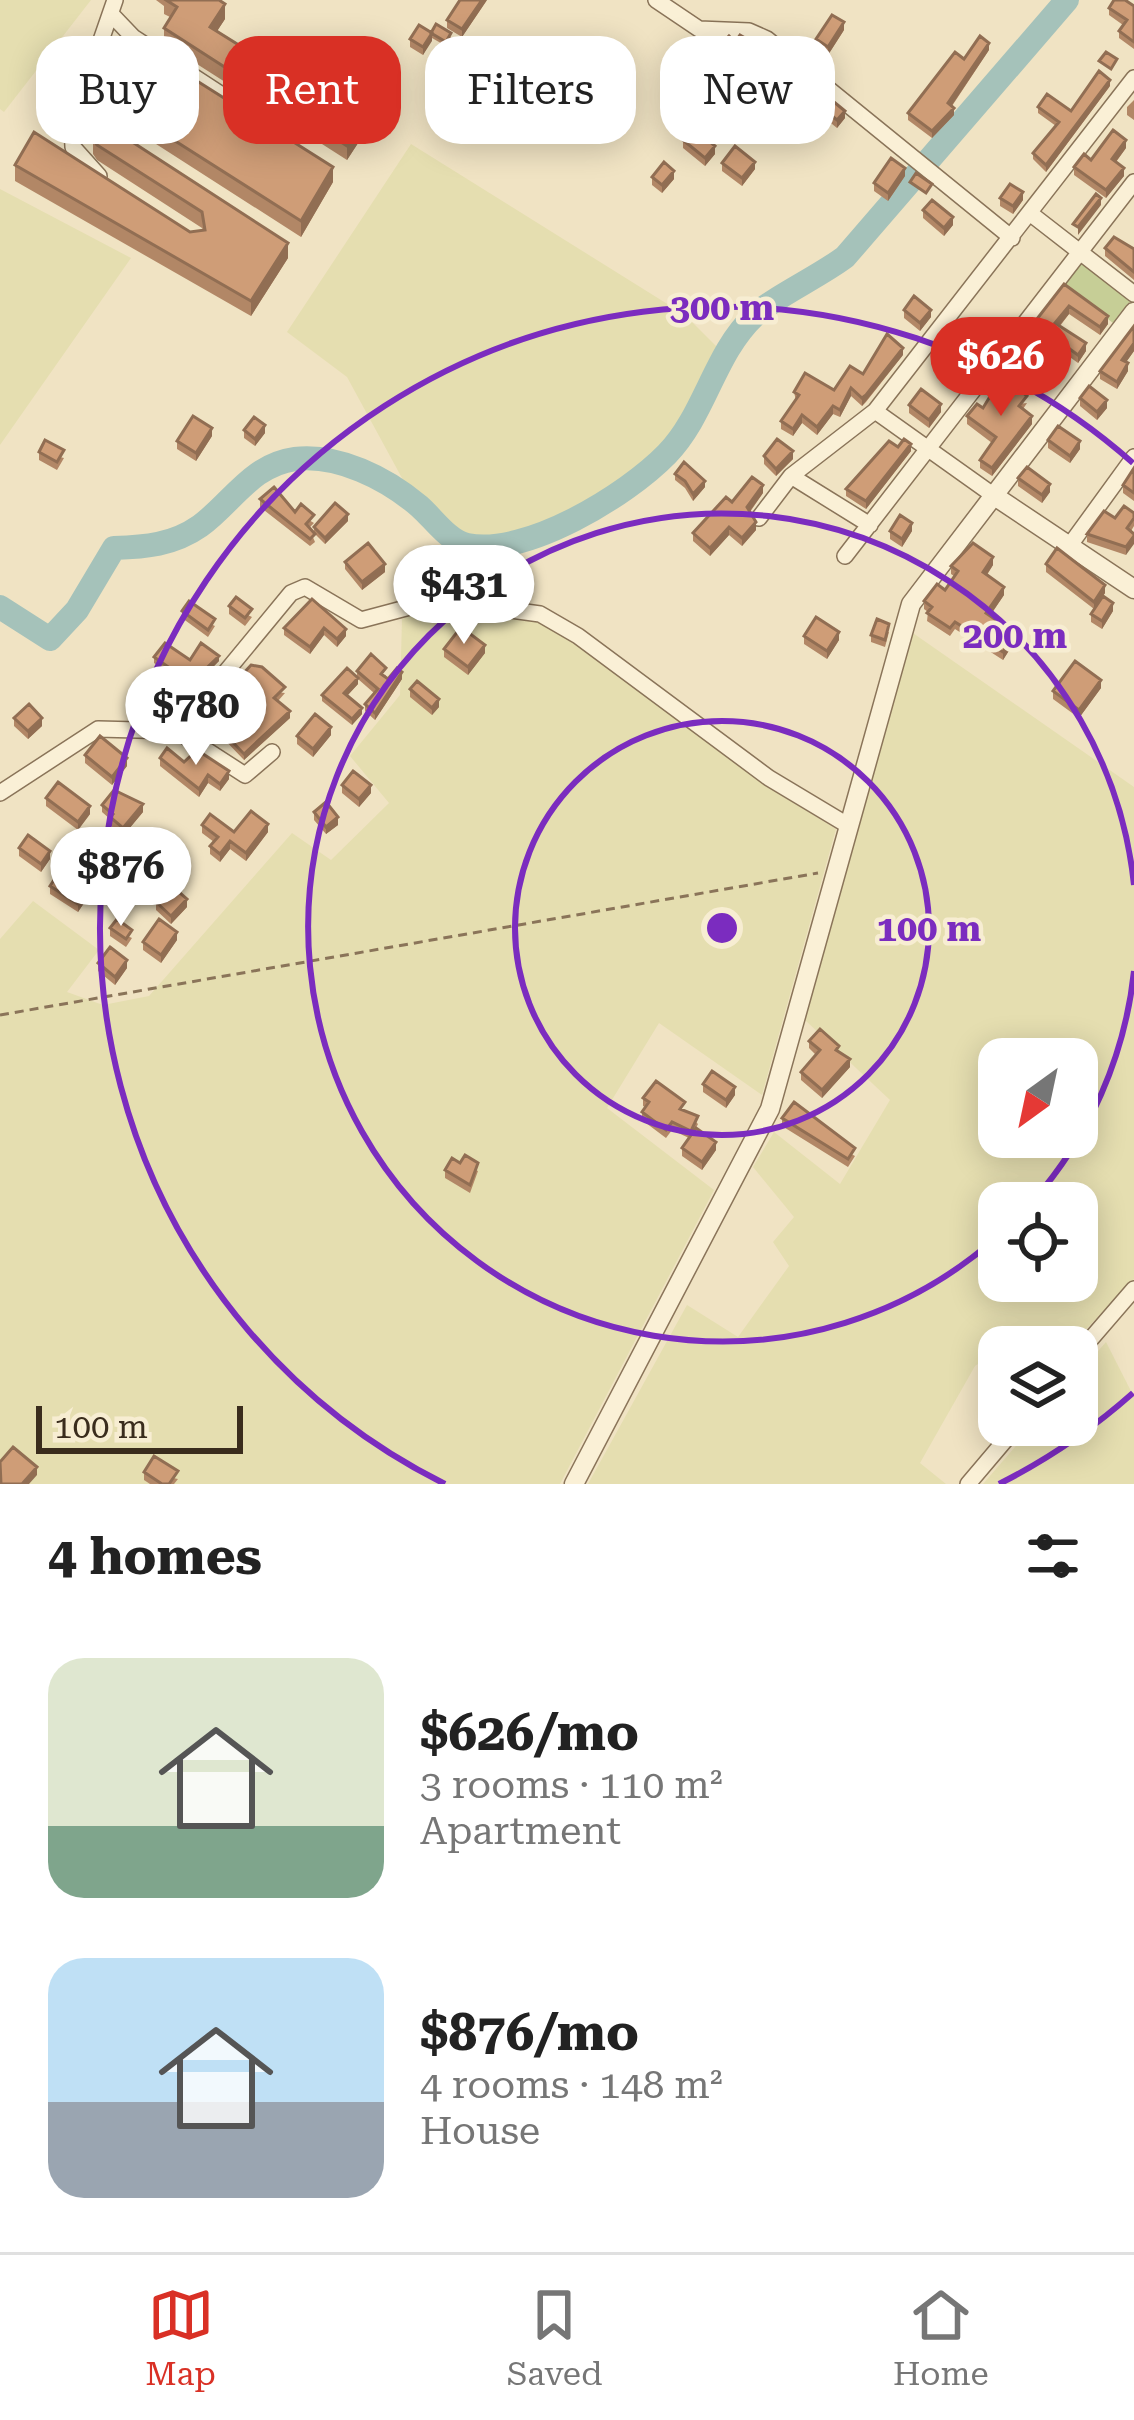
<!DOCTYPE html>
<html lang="en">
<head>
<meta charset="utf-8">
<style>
  :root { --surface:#fff; --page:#f2f2f2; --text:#222; --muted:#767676; --line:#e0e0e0; --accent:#d93025 }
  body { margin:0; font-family:"Roboto Serif",serif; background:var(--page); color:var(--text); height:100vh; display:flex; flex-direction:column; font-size:45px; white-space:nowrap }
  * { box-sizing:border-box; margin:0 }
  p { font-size:39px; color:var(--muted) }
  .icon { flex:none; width:66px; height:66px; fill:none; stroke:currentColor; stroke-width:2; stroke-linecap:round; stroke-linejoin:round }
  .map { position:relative; height:1484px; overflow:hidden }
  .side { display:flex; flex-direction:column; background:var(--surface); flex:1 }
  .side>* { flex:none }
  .guide { position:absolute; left:36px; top:36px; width:1062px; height:108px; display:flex; gap:24px }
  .needle { width:78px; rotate:213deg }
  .controls { position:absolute; left:978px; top:1038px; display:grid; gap:24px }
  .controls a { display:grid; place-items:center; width:120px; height:120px; border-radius:24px; background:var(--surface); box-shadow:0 6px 30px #0003; font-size:60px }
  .scale { position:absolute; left:36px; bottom:30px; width:207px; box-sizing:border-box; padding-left:12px; border:6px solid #3a2c1d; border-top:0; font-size:33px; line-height:42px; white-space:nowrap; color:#3a2c1d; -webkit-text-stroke:9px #f7edd2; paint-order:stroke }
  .price { position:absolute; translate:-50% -102px; padding:0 27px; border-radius:42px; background:#fff; color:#222; font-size:39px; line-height:78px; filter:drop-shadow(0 3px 6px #0008) }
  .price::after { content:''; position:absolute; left:50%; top:72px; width:36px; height:27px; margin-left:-18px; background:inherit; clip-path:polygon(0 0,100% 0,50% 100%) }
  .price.selected { background:var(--accent); color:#fff }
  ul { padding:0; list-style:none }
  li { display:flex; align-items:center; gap:36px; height:300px; padding:0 48px }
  li span { display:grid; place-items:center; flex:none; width:336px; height:240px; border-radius:36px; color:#555 }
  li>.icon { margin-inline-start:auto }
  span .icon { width:144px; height:144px; fill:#fffc; stroke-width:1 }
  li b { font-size:51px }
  h2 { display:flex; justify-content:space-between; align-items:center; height:144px; padding:0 48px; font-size:51px }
  .tag { padding:0 42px; border-radius:36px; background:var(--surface); box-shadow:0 6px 30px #0003; font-size:42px; line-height:108px }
  .tag.selected { background:var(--accent); color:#fff }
  .menu { display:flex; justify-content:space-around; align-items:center; height:168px; border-top:3px solid var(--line); background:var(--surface); font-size:33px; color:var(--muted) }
  .menu a { display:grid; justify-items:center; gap:6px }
  .menu .selected { color:var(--accent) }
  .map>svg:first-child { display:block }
  .farmland { fill:#e5deb0; fill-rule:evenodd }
  .green { fill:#c6ce96 }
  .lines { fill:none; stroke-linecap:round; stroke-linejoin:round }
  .river { stroke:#a5c2ba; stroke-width:24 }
  .minor-casing { stroke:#8a7459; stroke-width:18 }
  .tertiary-casing { stroke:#8a7459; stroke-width:21 }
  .path { stroke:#8a7459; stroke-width:3; stroke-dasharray:9 6; stroke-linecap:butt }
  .minor { stroke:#faf0d6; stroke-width:15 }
  .tertiary { stroke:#faf0d6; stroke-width:18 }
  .wall { fill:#b28766 }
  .shaded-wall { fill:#916e53 }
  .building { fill:#cf9d77; stroke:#916e53; stroke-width:3 }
  .ring { fill:none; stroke:#7b2cbf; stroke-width:6 }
  .centre { fill:#7b2cbf; stroke:#f7edd2; stroke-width:6 }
  .ring-label { font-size:36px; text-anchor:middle; font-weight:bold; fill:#7b2cbf; stroke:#f7edd2; stroke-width:9; stroke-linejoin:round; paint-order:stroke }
</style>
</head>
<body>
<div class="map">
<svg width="1134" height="1484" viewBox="0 0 1134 1484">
  <rect width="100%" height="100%" fill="#f0e3c3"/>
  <path class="farmland" d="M0 0H91L4 112 0 109Z
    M411 144 685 315 724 354 669 453 586 514 495 550 459 544 415 502 347 377 287 332Z
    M0 189 131 258 0 445Z
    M432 607 477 608 537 620 574 640 763 784 836 829 762 1095 659 1023 607 1108 714 1190 560 1484H0V939L33 901 99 950 67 992 103 1005 149 996 292 833 331 860 389 803 350 756 400 695 402 619Z
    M910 631 1134 787V1279L1069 1347H1027L1016 1339 975 1366 920 1463 946 1484H588L687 1305 738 1337 789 1266 773 1242 794 1217 753 1167 774 1132 840 1184 890 1100 805 1020ZM999 1059H1077V1137H999ZM999 1203H1077V1281H999Z
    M1106 1342 1134 1397V1484H983L1034 1425H1077V1375Z"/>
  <path class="green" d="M1082 260 1132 299 1113 323 1063 284Z"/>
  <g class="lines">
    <path class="river" d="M0 607 50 639 77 610 114 548C145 547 173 545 200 526 232 503 251 465 295 459 338 454 386 478 419 506 433 518 448 541 467 545 526 557 626 496 667 454 705 415 714 354 754 316 771 299 820 276 845 257L1067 0"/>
    <defs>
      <path id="minor" d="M656 0 699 29 749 31 767 39 1012 238
        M111 14 133 37 280 133
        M87 88 102 115 129 142
        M99 176 73 147 72 124 115 0
        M1031 214 1134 294
        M875 411 993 495
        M791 476 870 525
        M759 518 791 476 875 411 1134 78
        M1070 545 1134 457
        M845 556 1134 182
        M177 731 245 775 272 752
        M0 793 98 729 177 731 291 593 305 587 361 620 436 600 540 614 578 636 769 778 849 826
        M1077 1355 1134 1289
        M968 1484 1018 1425"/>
      <path id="tertiary" d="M993 495 1134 589
        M574 1484 770 1109 911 604 1134 312"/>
    </defs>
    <use href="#minor" class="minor-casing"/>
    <use href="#tertiary" class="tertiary-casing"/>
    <path class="path" d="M0 1015 818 873"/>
    <use href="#minor" class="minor"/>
    <use href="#tertiary" class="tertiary"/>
  </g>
  <path class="wall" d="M156 0H219L225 19 217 31 362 137 347 160 164 43V28L170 17 164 14V6Z
    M487 0 462 37 447 28V20Z
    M1134 6V49L1119 38V31L1123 25 1109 15V8Z
    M844 30 828 55 816 47V39Z
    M431 33 451 37 446 46 432 38 423 55 410 47V39Z
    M735 42 785 69 774 84 742 62 729 76 713 61V53Z
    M989 50 952 106 954 115 932 138 908 120V113L964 59Z
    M801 75 845 118 837 128 806 103 802 108 791 99V92Z
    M1110 86 1046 172 1033 159V153L1056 126 1038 113V107L1071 111Z
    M119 97 333 182 301 237 128 126 119 113Z
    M1134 100V120L1127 115V107Z
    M93 138 288 258 251 316 15 181V165L190 232 203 230 202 228 97 160 93 154Z
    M683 140 715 154 705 166 683 148Z
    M1126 148 1116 162 1124 176 1106 198 1074 175V167Z
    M722 163 755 169 742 186 722 171Z
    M905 176 888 201 874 191V183Z
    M652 177 674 179 662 193 652 185Z
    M1000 198 1023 200 1013 214 1000 206Z
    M923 210 953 225 944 236 923 218Z
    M1105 248 1134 249V280L1105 256Z
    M1064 284 1108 324 1100 335 1069 314 1060 326 1086 351 1078 363 1056 347 1033 379 1019 369V361L1035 340 1030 336V328Z
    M904 310 931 317 920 331 904 318Z
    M1134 326V351L1126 362 1128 371 1117 389 1100 379V371Z
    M939 354 965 359 954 373 939 362Z
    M903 355 866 402 862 406 851 396 840 417 833 414 817 435 802 423 793 436 781 429V421L796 401 794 392 834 390Z
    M1080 398 1107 408 1097 420 1080 406Z
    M1027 403 1023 409 1032 424 992 476 980 468V460L992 443 967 424V416L983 408Z
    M909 405 941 412 929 428 909 413Z
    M244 430 265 433 255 446 244 438Z
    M212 436 196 461 177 449V441Z
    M1048 440 1080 449 1070 463 1048 448Z
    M898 447 911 451 866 509 846 496V489Z
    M39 452 64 458 57 470 39 460Z
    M764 456 793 459 776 476 764 464Z
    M1134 468V501L1123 493V485Z
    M675 474 705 487 693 501 685 488 675 480Z
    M1018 478 1050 492 1042 503 1018 486Z
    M763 493 750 512 756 530 742 546 729 535 710 556 693 541V533L732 502Z
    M260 499 295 512 314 523 309 528 315 542 310 546 260 507Z
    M1134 513V526L1131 531 1126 555 1087 542V534L1115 518Z
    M348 521 325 544 314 533V527Z
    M890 531H912L902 547 890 539Z
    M345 562 385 572 362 590 345 569Z
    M1046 564 1105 593 1096 606 1113 611 1102 629 1091 622V614L1094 609 1046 572Z
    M993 565 987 575 1004 595 990 616 1015 641 1003 660 955 629 950 636 927 621 928 612 924 609V601L945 590 954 576 951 574V566Z
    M312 599 346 636 337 647 324 635 310 654 284 635V628Z
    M229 606 252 617 245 626 229 614Z
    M182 611 215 626 208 637 182 618Z
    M889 632 885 647 871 642V635Z
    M804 636 839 640 827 659 804 644Z
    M444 649 485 653 468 675 444 657Z
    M154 657 190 660 219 661 191 689 154 663Z
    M357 671 386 675 385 677 388 679H402L375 720 365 711V704L374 693 358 679V684L347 696 362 714 352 725 322 701V695L357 677Z
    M231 687 285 693 278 701 290 718 244 760 221 736V730L236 727 252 712 231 694Z
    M1101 688 1079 718 1053 699V691Z
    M410 689 439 707 432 715 410 697Z
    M14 718 42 726 28 739 14 726Z
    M331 735 313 757 297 744V736Z
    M85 755 127 766 112 785 85 763Z
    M160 758 184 762 229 779 220 791 208 783 199 797 160 766Z
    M342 785 371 793 359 807 342 793Z
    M46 798 90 814 78 830 46 806Z
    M102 805 143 812 123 836 110 825V819L102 812Z
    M314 812 338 825 326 834 314 820Z
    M202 825 234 832H268L246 861 230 849 220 862 210 854V846L214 842 202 833Z
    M120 845 101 870 108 883 101 893 94 888 78 912 50 894V886L64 874 87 859Z
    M19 848 50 859 41 872 19 856Z
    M156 902 187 907 171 924 156 910Z
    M110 928 132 938 126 947 110 936Z
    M177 940 161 963 143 950V942Z
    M98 963 127 968 115 985 98 971Z
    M809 1041 850 1067 822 1098 801 1080V1072L816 1055 809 1048Z
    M703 1084 735 1095 726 1108 703 1092Z
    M643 1098 685 1111 698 1124 696 1128 716 1150 702 1170 682 1156V1148L689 1138 672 1130 666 1138 642 1120V1112L645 1107 643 1106Z
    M782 1118 855 1156 848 1167 782 1126Z
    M460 1163 478 1171 470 1193 445 1178V1170Z
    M144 1472 178 1479 174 1484H150L144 1480Z"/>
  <path class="shaded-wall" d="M482 0H487L462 37V29Z
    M225 4V19L210 42V27Z
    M844 22V30L828 55V47Z
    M432 33V41L423 55V47Z
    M989 43V50L948 111V103Z
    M742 54V62L729 76V68Z
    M785 61V69L774 84V76Z
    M1110 80V86L1046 172V165Z
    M759 99V106L738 124V117Z
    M954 108V115L932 138V131Z
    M845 111V118L837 128V120Z
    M362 122V137L347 160V146Z
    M1126 140V148L1112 167V159Z
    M715 146V154L705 166V158Z
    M755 162V169L742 186V178Z
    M333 167V182L301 237V221Z
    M905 168V176L888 201V193Z
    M1124 168V176L1106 198V190Z
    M674 171V179L662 193V185Z
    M1023 192V200L1013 214V206Z
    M1101 198V205L1078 235V227Z
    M953 217V225L944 236V228Z
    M288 243V258L251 316V301Z
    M1069 306V314L1055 331V323Z
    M931 310V317L920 331V323Z
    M1108 316V324L1100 335V327Z
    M1056 339V347L1033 379V371Z
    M1086 343V351L1078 363V355Z
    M1134 343V351L1122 368V360Z
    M903 348V355L862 406V398Z
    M965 351V359L954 373V365Z
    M1128 363V371L1117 389V382Z
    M851 388V396L840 417V410Z
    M1107 400V408L1097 420V412Z
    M941 404V412L929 428V420Z
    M833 406V414L817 435V427Z
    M802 415V423L793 436V429Z
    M1032 416V424L992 476V468Z
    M265 425V433L255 446V439Z
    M212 428V436L196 461V453Z
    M1080 441V449L1070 463V456Z
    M911 444V451L866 509V501Z
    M793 451V459L776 476V469Z
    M705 481V487L693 501V494Z
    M1050 484V492L1042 503V495Z
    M763 485V493L747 515V507Z
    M348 514V521L325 544V538Z
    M756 522V530L742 546V538Z
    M912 523V531L902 547V539Z
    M729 527V535L710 556V548Z
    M1134 536V544L1126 555V547Z
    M993 557V565L983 580V572Z
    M385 564V572L362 590V582Z
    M1105 585V593L1094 610V602Z
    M1004 587V595L986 621V613Z
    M1113 603V611L1102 629V621Z
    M324 628V635L310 654V647Z
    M346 629V636L337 647V639Z
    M839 632V640L827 659V651Z
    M1015 633V641L1003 660V652Z
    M485 645V653L468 675V667Z
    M219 656V661L191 689V683Z
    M402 672V679L375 720V713Z
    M358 678V684L344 699V693Z
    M1101 680V688L1079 718V710Z
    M439 699V707L432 715V708Z
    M362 708V714L352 725V719Z
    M290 711V718L244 760V754Z
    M42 718V726L28 739V731Z
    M331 727V735L313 757V749Z
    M127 758V766L112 785V777Z
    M229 771V779L220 791V784Z
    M208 775V783L199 797V789Z
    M371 785V793L359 807V799Z
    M143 804V812L123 836V828Z
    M90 806V814L78 830V822Z
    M338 817V825L326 834V827Z
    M268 824V832L246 861V853Z
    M120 837V845L97 875V867Z
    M230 841V849L220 862V854Z
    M50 851V859L41 872V864Z
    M108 875V883L101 893V885Z
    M94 880V888L78 912V904Z
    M187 899V907L171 924V916Z
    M177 932V940L161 963V955Z
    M127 960V968L115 985V977Z
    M850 1059V1067L822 1098V1090Z
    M735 1087V1095L726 1108V1100Z
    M716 1142V1150L702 1170V1162Z
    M37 1467V1475L29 1484H22Z"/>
  <path class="building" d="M166 0H219L225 4 210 27 362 122 347 146 164 28 177 7Z
    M460 0H482L462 29 447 20Z
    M1114 0H1125L1134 6V42L1119 31 1127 20 1109 8Z
    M832 15 844 22 828 47 816 39Z
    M436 24 451 33 446 42 431 33Z
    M419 25 432 33 423 47 410 39Z
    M740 35 785 61 774 76 742 54 729 68 713 53 729 36 735 42Z
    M980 36 989 43 948 103 954 108 932 131 908 113 955 52 964 59Z
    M148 50 333 167 301 221 128 111 119 97Z
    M1106 52 1117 59 1111 69 1099 61Z
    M1099 71 1110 80 1046 165 1033 153 1059 122 1038 107 1047 94 1071 111Z
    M801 75 845 111 837 120 806 95 802 101 791 92Z
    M748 90 759 99 738 117 731 108Z
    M103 123 288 243 251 301 15 165 34 132 190 232 205 230 202 212 97 145 93 138Z
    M694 128 715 146 705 158 683 140Z
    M1113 130 1126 140 1112 159 1124 168 1106 190 1074 167 1084 154 1091 160Z
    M735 146 755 162 742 178 722 163Z
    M891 158 905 168 888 193 874 183Z
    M664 162 674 171 662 185 652 177Z
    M916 173 932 184 926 193 910 182Z
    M1010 184 1023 192 1013 206 1000 198Z
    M1096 194 1101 198 1078 227 1073 224Z
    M932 200 953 217 944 228 923 210Z
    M1114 237 1134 249V272L1105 248Z
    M1064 284 1108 316 1100 327 1069 306 1055 323 1086 343 1078 355 1056 339 1033 371 1019 361 1039 334 1030 328Z
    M914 296 931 310 920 323 904 310Z
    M1134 326V343L1122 360 1128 363 1117 382 1100 371Z
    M887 334 903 348 866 395 862 398 851 388 840 410 833 406 817 427 802 415 793 429 781 421 799 395 794 392 805 373 834 390 850 366 863 374Z
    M950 340 965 351 954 365 939 354Z
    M1003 375 1027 396 1019 406 1032 416 992 468 980 460 996 437 967 416 977 404 983 408Z
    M1089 386 1107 400 1097 412 1080 398Z
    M921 389 941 404 929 420 909 405Z
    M193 416 212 428 196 453 177 441Z
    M254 417 265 425 255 439 244 430Z
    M1058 426 1080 441 1070 456 1048 440Z
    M777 439 793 451 776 469 764 456Z
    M904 439 911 444 866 501 846 489 889 441 898 447Z
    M45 440 64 450 57 462 39 452Z
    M684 462 705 481 693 494 685 481 675 474Z
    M1027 467 1050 484 1042 495 1018 478Z
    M1134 468V493L1123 485Z
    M752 477 763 485 747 507 756 522 742 538 729 527 710 548 693 533 726 497 732 502Z
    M274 487 295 512 301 504 314 515 306 524 315 534 310 539 260 499Z
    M335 503 348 514 325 538 314 527Z
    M1124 506 1134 513V518L1127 528 1134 534V536L1126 547 1087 534 1104 511 1115 518Z
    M900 515 912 523 902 539 890 531Z
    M368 543 385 564 362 582 345 562Z
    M973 543 993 557 983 572 1004 587 986 613 1015 633 1003 652 955 622 950 628 927 613 932 607 924 601 937 584 945 590 958 571 951 566Z
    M1057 548 1105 585 1094 602 1046 564Z
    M1103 596 1113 603 1102 621 1091 614Z
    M236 597 252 609 245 618 229 606Z
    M312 599 346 629 337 639 324 628 310 647 284 628Z
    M189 601 215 619 208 630 182 611Z
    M816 617 839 632 827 651 804 636Z
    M877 619 889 624 885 640 871 635Z
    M461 627 485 645 468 667 444 649Z
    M165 643 190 660 201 643 219 656 191 683 154 657Z
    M371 654 386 668 381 674 388 679 397 668 402 672 375 713 365 704 378 689 357 671Z
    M1075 661 1101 680 1079 710 1053 691Z
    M251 665 262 667 285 687 274 698 290 711 244 754 221 730 229 721 236 727 255 709 231 687Z
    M347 668 358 678 344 693 362 708 352 719 322 695Z
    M417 681 439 699 432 708 410 689Z
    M29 704 42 718 28 731 14 718Z
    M315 714 331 727 313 749 297 736Z
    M100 736 127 758 112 777 85 755Z
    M167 748 184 762 197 750 229 771 220 784 208 775 199 789 160 758Z
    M353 771 371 785 359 799 342 785Z
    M58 782 90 806 78 822 46 798Z
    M114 790 143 804 123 828 110 817 113 814 102 805Z
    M326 802 338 817 326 827 314 812Z
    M251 811 268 824 246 853 230 841 220 854 210 846 218 837 202 825 210 814 234 832Z
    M110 829 120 837 97 867 108 875 101 885 94 880 78 904 50 886 60 871 64 874 82 855 87 859Z
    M28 835 50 851 41 864 19 848Z
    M171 885 187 899 171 916 156 902Z
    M117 919 132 930 126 939 110 928Z
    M159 919 177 932 161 955 143 942Z
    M110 947 127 960 115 977 98 963Z
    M820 1029 839 1046 836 1050 850 1059 822 1090 801 1072 820 1050 809 1041Z
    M712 1071 735 1087 726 1100 703 1084Z
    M656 1081 685 1102 680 1109 698 1116 691 1131 672 1122 666 1130 642 1112 649 1102 643 1098Z
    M794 1102 855 1148 848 1159 782 1118Z
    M696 1128 716 1142 702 1162 682 1148Z
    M465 1155 478 1163 470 1185 445 1170 452 1158 460 1163Z
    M13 1447 37 1467 22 1484H1L0 1462Z
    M154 1456 178 1471 169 1484H162L144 1472Z"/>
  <g class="ring">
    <circle cx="722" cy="928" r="207"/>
    <path d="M1134 971A414 414 0 0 1 1032 1202M996 1238A414 414 0 1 1 1134 885"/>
    <path d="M1133 1393A621 621 0 0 1 999 1484M445 1484A621 621 0 1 1 1133 463"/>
  </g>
  <circle cx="722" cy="928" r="18" class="centre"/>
  <g class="ring-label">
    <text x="722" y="320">300 m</text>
    <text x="1015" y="648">200 m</text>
    <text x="929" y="941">100 m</text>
  </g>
</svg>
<div class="controls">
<a><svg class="needle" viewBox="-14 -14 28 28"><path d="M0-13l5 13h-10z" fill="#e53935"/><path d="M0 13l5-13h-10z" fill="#767676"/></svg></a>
<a><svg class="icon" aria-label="locate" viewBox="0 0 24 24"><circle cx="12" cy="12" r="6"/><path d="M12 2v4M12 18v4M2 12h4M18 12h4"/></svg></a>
<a><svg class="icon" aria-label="layers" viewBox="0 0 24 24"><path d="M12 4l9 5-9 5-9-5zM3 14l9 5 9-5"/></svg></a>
</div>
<div class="scale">100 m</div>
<b class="price selected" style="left:1001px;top:419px">$626</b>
<b class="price" style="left:464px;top:647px">$431</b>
<b class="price" style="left:196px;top:768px">$780</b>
<b class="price" style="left:121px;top:929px">$876</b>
<div class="guide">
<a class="tag">Buy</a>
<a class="tag selected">Rent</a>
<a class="tag">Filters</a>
<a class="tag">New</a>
</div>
</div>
<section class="side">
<h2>4 homes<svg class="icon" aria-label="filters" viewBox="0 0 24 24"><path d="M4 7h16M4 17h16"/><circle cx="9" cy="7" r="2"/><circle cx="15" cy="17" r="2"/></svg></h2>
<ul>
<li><span style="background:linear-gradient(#dfe7d0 70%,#7fa58c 0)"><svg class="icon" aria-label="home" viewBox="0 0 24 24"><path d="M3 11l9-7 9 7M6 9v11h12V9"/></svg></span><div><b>$626/mo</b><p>3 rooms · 110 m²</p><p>Apartment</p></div></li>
<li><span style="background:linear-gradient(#bfe0f5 60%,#9aa5b1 0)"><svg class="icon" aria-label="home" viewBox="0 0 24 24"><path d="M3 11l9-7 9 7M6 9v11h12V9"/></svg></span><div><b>$876/mo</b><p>4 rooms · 148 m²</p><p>House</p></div></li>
</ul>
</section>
<nav class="menu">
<a class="selected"><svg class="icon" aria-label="map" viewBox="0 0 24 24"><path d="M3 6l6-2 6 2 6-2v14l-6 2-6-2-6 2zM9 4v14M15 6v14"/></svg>Map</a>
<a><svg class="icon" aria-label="saved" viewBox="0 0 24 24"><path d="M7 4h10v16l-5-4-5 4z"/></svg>Saved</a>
<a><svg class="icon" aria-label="home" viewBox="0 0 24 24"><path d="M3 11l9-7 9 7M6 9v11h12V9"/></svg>Home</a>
</nav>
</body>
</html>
